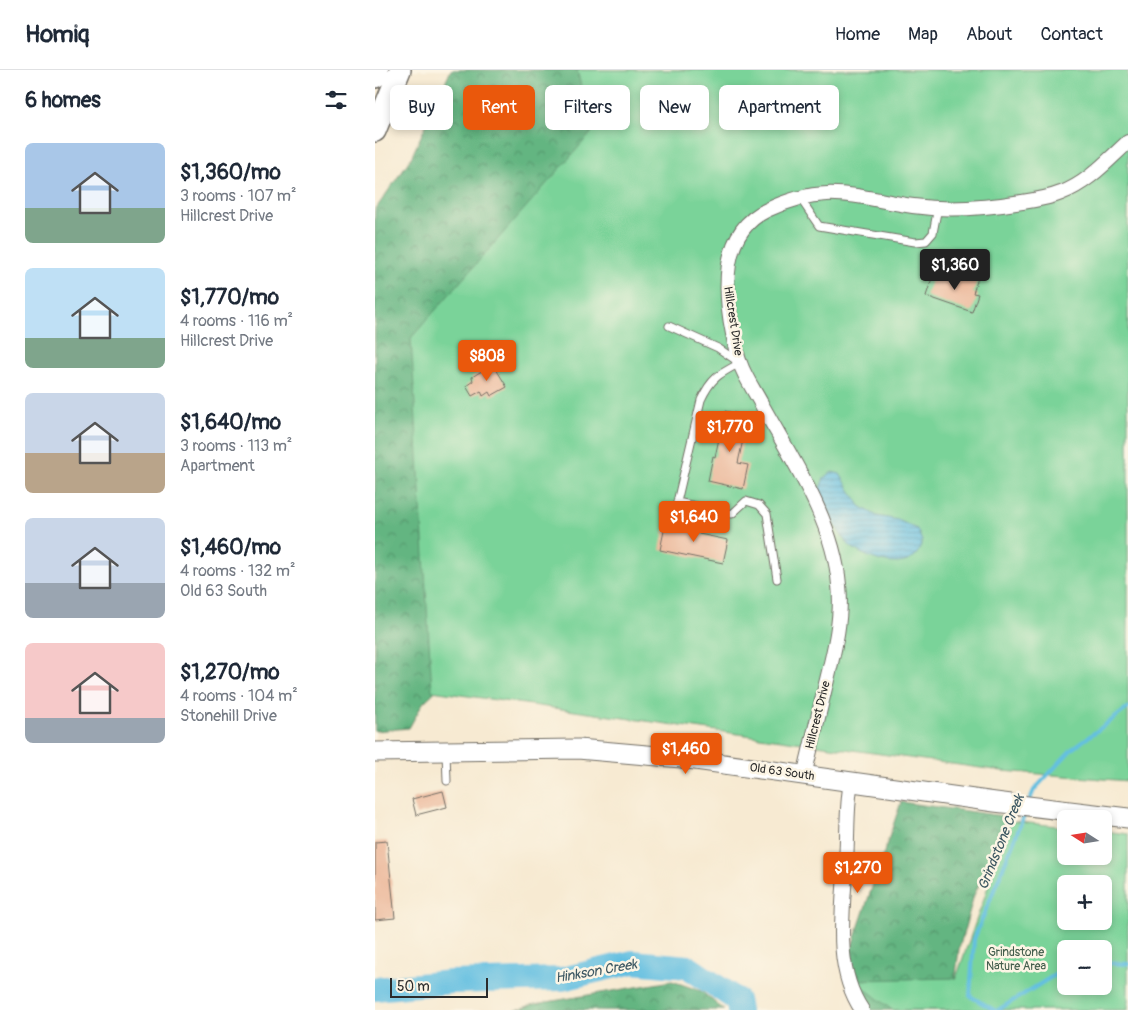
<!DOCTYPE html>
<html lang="en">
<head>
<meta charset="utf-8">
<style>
  :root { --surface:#fff; --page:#f6f6f7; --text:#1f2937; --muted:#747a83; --line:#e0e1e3; --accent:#ea580c }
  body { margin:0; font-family:Pangolin,sans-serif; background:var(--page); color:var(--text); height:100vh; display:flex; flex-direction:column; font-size:19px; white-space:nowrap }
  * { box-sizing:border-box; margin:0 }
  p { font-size:16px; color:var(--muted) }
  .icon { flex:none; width:28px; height:28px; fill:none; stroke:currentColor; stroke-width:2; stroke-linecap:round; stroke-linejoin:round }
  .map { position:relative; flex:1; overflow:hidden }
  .drawer { display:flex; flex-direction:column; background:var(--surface); width:375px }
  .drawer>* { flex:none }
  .hud { position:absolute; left:15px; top:15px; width:475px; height:45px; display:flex; gap:10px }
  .needle { width:32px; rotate:282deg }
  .tools { position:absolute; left:682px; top:740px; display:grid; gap:10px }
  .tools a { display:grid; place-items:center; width:55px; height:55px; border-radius:8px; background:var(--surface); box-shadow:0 2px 8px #0003; font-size:25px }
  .scale { position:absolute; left:15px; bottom:12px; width:98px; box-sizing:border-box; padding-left:5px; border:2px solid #2b2b2b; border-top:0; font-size:14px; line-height:18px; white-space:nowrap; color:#2b2b2b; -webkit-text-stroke:4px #fcf5e5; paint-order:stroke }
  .price { position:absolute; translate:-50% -42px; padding:0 11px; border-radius:5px; background:var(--accent); color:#fff; font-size:16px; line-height:32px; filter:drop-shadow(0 1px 2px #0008) }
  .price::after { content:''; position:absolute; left:50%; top:30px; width:15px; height:11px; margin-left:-8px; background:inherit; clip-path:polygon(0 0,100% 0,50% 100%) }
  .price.active { background:#222; color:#fff }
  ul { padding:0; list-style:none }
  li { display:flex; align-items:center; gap:15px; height:125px; padding:0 25px }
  li span { display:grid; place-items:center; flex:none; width:140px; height:100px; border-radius:8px; color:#555 }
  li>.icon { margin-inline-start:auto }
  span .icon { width:60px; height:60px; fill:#fffc; stroke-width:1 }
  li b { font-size:21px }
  h2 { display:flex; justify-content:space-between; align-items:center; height:60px; padding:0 25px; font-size:21px }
  .chip { padding:0 18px; border-radius:8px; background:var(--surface); box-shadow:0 2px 8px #0003; font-size:18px; line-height:45px }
  .chip.active { background:var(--accent); color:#fff }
  header { display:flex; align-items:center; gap:30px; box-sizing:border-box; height:70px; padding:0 25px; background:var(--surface); border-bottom:1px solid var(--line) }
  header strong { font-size:24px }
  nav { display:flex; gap:28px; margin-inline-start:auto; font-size:18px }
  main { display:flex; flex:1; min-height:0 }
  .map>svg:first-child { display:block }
  .forest { fill:url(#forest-crowns); stroke:#477056 }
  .green { fill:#7ad399; stroke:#527f62; fill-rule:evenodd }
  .water { fill:url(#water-rules); stroke:#477586 }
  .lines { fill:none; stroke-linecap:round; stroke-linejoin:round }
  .stream { stroke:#63bfe1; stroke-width:4 }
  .river { stroke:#63bfe1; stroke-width:24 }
  .building { fill:#ebb698 }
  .service-casing { stroke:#726e65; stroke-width:9 }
  .minor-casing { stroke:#726e65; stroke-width:16 }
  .secondary-casing { stroke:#726e65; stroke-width:21 }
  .primary-casing { stroke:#726e65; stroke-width:24 }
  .service { stroke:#fff; stroke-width:7 }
  .minor { stroke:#fff; stroke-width:14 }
  .secondary { stroke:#fff; stroke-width:19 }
  .primary { stroke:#fff; stroke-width:21 }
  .labels { text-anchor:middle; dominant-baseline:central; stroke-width:5; stroke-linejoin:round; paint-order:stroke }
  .street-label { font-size:12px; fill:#2b2b2b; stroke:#fcf5e5 }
  .park-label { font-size:12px; fill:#435d4c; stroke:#fcf5e5 }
  .water-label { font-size:14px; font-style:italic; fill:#3c5762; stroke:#fcf5e5 }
</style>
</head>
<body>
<header>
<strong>Homiq</strong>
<nav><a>Home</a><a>Map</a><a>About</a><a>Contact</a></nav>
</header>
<main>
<section class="drawer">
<h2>6 homes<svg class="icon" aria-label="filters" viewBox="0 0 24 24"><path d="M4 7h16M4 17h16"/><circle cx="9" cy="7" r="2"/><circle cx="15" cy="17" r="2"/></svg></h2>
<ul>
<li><span style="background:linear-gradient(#a9c7e8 65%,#7fa58c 0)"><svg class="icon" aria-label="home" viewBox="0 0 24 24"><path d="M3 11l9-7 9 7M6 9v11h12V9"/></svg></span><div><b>$1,360/mo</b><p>3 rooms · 107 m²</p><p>Hillcrest Drive</p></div></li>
<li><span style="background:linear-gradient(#bfe0f5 70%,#7fa58c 0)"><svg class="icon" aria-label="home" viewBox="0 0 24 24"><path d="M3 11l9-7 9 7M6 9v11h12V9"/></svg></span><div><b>$1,770/mo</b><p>4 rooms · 116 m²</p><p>Hillcrest Drive</p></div></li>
<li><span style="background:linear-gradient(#c9d6e8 60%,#b9a48a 0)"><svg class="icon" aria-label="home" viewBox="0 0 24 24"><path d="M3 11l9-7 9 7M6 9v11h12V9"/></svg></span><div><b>$1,640/mo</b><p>3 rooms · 113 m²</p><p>Apartment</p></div></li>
<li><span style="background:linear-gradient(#c9d6e8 65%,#9aa5b1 0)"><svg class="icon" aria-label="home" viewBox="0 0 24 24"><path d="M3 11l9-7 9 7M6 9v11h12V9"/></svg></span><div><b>$1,460/mo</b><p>4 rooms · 132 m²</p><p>Old 63 South</p></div></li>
<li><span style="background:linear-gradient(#f6c9c9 75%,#9aa5b1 0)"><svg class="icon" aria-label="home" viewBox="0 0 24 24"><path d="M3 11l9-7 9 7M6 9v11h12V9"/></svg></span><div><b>$1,270/mo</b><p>4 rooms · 104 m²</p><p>Stonehill Drive</p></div></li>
</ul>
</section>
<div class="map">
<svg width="753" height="940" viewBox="0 0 753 940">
  <defs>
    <pattern id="forest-crowns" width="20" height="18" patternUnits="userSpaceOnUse" patternTransform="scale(1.25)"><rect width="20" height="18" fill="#63b581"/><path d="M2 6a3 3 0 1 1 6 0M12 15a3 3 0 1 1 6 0" fill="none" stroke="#52936a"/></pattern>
    <pattern id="water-rules" width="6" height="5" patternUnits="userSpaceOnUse" patternTransform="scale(1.25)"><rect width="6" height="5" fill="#63bfe1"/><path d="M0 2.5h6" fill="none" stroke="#529bb7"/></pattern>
  </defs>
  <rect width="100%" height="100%" fill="#fcf5e5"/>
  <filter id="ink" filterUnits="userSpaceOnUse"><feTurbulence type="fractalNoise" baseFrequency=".02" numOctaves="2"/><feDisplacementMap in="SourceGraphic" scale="10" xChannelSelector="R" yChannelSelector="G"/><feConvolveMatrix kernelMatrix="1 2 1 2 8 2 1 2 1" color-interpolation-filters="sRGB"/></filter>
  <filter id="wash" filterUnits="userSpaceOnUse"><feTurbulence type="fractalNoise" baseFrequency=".0096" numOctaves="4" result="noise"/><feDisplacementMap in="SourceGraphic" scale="20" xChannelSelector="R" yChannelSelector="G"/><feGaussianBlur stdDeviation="1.12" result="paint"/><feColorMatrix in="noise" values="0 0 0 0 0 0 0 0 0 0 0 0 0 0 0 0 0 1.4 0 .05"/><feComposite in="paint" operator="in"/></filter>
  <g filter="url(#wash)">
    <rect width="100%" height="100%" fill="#f7ead2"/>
    <path class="forest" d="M76 0H703L48 633 34 658 0 661V140L36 88Z
      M526 732 635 747 599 825 584 879 578 928 598 940H494L478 921 472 891Z
      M297 911 326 921 349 940H141L160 934Z"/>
    <path class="green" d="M202 0H753V711L627 701 57 621 36 268 217 62Z
      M636 751 691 757V786H729V761L753 764V940H517L479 910 581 908ZM691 814H729V851H691ZM691 879H729V916H691Z"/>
    <path class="water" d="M457 402 465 404 485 436 502 446 523 450 542 459 547 471C546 474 545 479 543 482 530 504 489 488 474 475 462 463 452 437 444 421L449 408Z"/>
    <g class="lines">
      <path class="stream" d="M654 732 659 720 697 679 753 638
        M729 893 753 894
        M619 940 595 926 599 869 651 741
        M623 940 686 901 691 900"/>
      <path class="river" d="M0 919 76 912 187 909 258 892 313 897 362 930 364 940"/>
    </g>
    <g id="blocks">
      <path class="building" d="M586 200 599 204V206L603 208 598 223 603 224 597 242 551 226 558 205 582 213Z
        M118 294 132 317 116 326 114 322 108 326 106 321 97 326 91 316 98 311 97 307Z
        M350 341 373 346 363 393 373 395 368 419 333 411 338 386 340 387Z
        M310 451 322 453 321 458 325 459 324 464 353 470 348 493 285 480 290 456 308 460Z
        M68 721 72 737 41 745 37 729Z
        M12 771 20 848 0 850V772Z"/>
    </g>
  </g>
  <g filter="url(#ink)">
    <use href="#blocks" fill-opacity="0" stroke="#726e65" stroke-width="1"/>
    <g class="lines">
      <defs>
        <path id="service" d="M425 128 444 156 540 172 551 171 558 163 563 137
          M294 256 343 278 365 293C344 304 336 308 326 330L302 432 357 444 371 431 384 435 392 444 402 509
          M71 682 72 711"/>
        <path id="minor" d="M429 706C436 676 443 647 450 618 458 585 468 549 464 515 459 452 418 391 388 337 381 323 370 308 365 293 361 284 360 273 358 264 349 220 345 162 392 140 450 112 480 127 538 136 574 141 611 138 647 132 660 130 674 128 686 123 713 113 733 90 753 72
          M476 712C471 738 473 765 471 791 468 841 458 897 487 940"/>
        <path id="secondary" d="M0 682 203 679 306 688 620 732 753 748"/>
        <path id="primary" d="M0 7 3 0
          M0 61 25 0"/>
      </defs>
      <use href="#service" class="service-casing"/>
      <use href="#minor" class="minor-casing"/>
      <use href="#secondary" class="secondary-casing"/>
      <use href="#primary" class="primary-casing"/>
      <use href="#service" class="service"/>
      <use href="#minor" class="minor"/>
      <use href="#secondary" class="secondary"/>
      <use href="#primary" class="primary"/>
    </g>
  </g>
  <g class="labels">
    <g class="street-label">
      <text transform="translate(358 251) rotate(81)">Hillcrest Drive</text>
      <text transform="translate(443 645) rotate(-76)">Hillcrest Drive</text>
      <text transform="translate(407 702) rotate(8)">Old 63 South</text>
    </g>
    <g class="park-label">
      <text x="641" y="882">Grindstone<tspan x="641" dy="14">Nature Area</tspan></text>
    </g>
    <g class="water-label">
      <text transform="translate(626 772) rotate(-68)">Grindstone Creek</text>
      <text transform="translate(221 901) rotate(-10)">Hinkson Creek</text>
    </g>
  </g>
</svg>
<div class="tools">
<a><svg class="needle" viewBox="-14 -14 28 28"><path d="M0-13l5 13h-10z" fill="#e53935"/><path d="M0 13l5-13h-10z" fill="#747a83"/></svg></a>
<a>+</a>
<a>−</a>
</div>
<div class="scale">50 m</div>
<b class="price active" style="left:580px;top:221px">$1,360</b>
<b class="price" style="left:112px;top:312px">$808</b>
<b class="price" style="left:355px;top:383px">$1,770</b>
<b class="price" style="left:319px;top:473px">$1,640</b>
<b class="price" style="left:311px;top:705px">$1,460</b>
<b class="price" style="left:483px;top:824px">$1,270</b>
<div class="hud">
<a class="chip">Buy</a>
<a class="chip active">Rent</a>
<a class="chip">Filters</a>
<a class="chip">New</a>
<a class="chip">Apartment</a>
</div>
</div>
</main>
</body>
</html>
